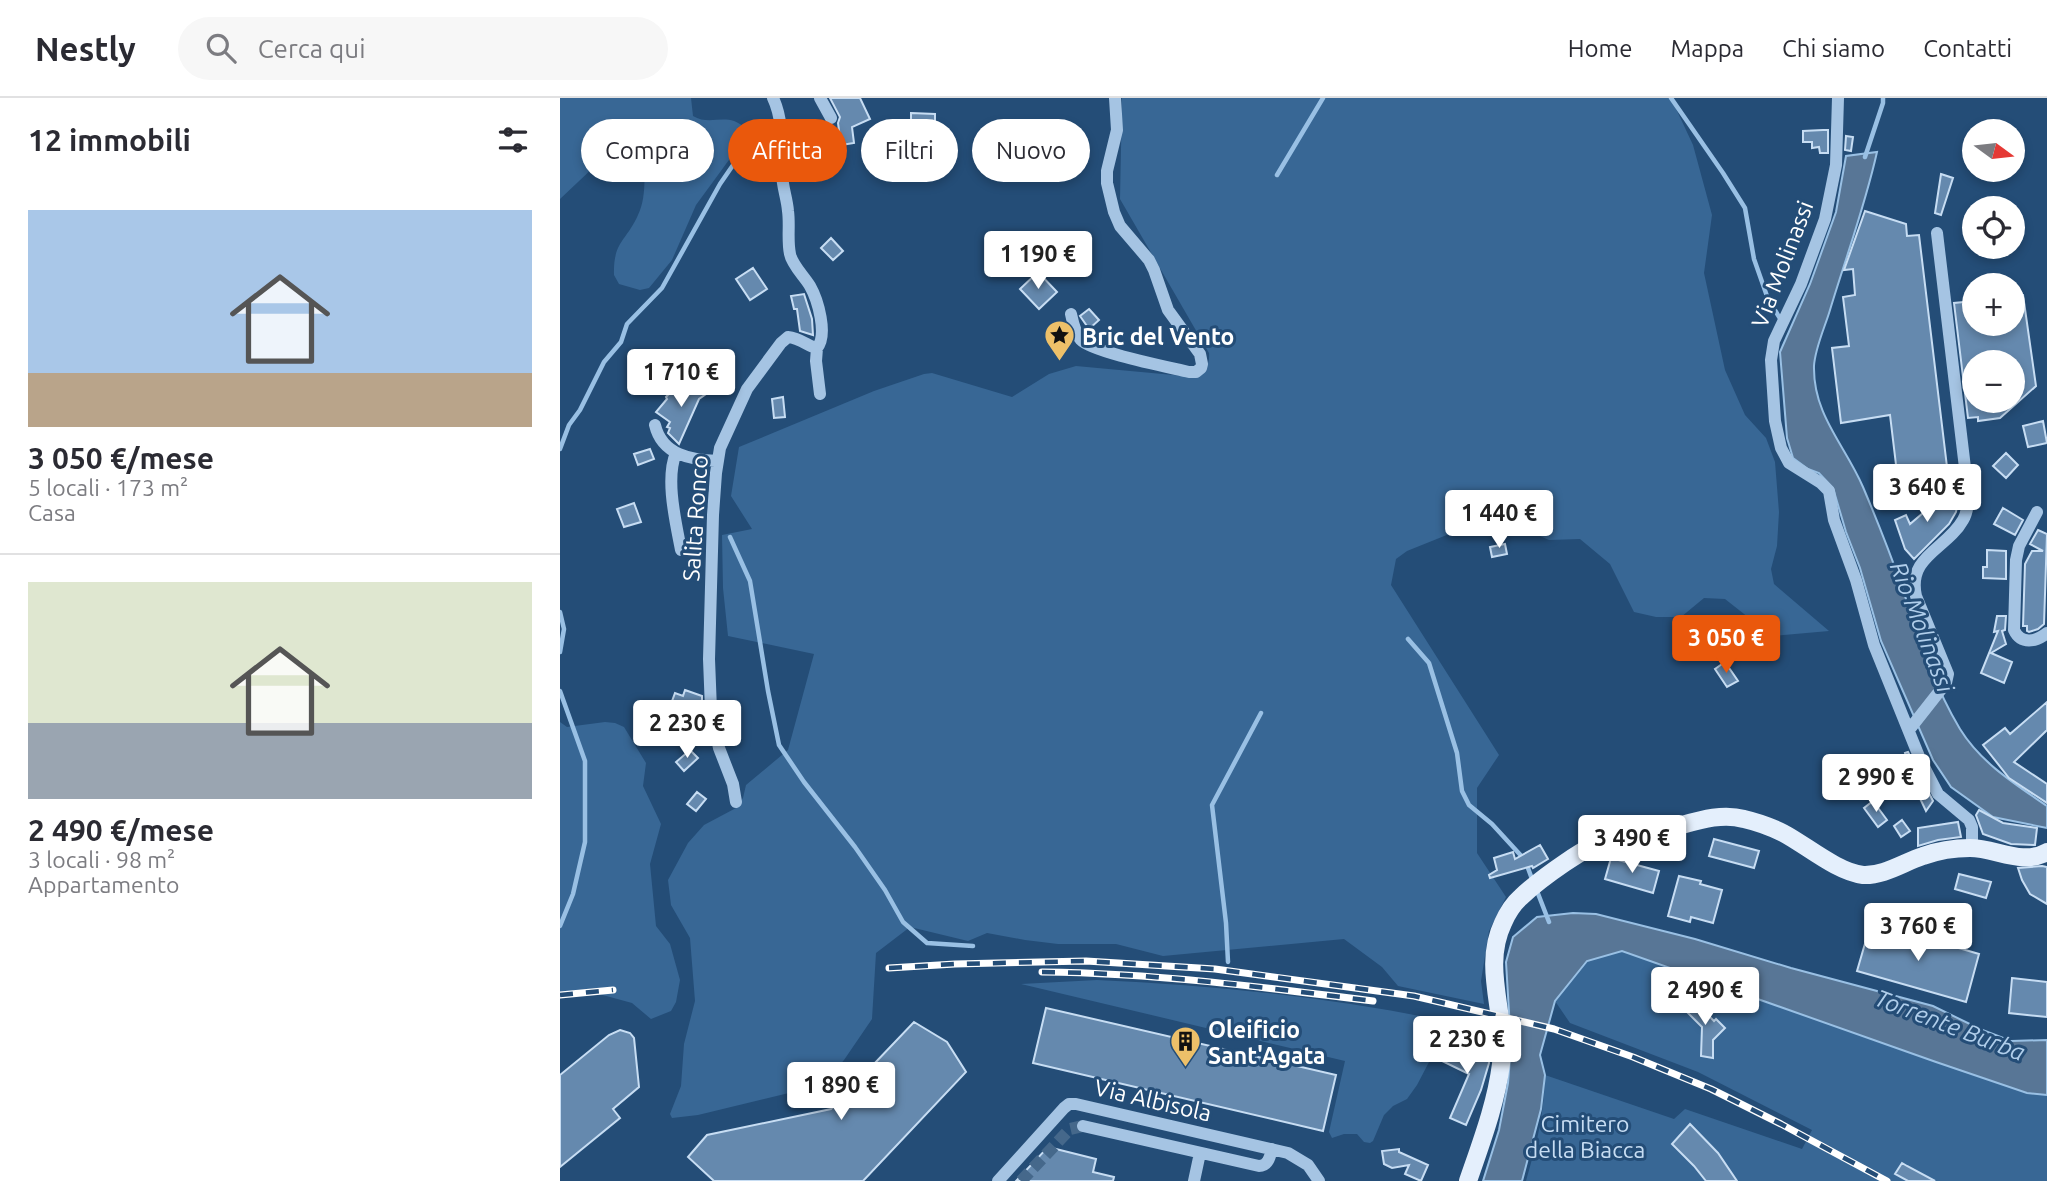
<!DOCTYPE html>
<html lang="it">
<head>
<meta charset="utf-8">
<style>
  :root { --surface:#fff; --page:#f7f7f7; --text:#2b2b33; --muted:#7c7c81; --line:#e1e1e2; --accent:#ea580c }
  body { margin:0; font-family:Ubuntu,sans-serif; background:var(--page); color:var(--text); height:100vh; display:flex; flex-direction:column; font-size:26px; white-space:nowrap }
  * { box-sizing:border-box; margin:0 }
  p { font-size:23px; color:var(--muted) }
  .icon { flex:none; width:38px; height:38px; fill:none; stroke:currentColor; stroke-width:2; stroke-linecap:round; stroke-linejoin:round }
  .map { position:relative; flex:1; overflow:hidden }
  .details { display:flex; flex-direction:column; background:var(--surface); width:560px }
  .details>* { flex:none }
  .banner { position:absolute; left:21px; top:21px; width:665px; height:63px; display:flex; gap:14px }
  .needle { width:46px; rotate:105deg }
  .tools { position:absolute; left:1402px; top:21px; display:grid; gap:14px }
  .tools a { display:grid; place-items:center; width:63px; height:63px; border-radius:50%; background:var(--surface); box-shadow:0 4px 10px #0003; font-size:35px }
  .price { position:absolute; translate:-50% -60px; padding:0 16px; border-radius:7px; background:#fff; color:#222; font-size:23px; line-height:46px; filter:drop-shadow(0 2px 4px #0008) }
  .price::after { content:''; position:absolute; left:50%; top:42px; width:21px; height:16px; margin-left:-10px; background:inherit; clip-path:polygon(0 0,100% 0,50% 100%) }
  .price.current { background:var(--accent); color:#fff }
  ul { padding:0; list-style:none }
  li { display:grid; align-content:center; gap:14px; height:371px; padding:0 28px }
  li+li { border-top:2px solid var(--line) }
  li span { display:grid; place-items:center; height:217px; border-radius:0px; color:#555 }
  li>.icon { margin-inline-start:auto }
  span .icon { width:126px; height:126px; fill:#fffc; stroke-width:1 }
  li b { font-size:30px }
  h2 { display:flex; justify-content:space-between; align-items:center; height:84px; padding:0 28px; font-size:30px }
  .chip { padding:0 24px; border-radius:32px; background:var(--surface); box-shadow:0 4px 10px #0003; font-size:24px; line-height:63px }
  .chip.current { background:var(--accent); color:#fff }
  header { display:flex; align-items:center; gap:42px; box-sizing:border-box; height:98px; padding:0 35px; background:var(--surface); border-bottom:2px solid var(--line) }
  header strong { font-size:33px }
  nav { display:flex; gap:38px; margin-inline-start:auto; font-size:24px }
  .search { width:490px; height:63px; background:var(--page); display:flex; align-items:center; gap:18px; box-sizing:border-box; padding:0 24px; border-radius:38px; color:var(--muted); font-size:26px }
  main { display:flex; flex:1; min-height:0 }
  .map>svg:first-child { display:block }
  .green { fill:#386795 }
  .water { fill:#587696; stroke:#99c0e4; stroke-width:2 }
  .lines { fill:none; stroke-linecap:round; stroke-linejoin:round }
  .stream { stroke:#99c0e4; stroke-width:4.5 }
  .building { fill:#6589ae; stroke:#c7ddf3; stroke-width:2; fill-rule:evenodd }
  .minor-tunnel { stroke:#45688b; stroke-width:12; stroke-dasharray:12 6; stroke-linecap:butt }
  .minor { stroke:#a5c4e3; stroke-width:12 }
  .major { stroke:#e4effc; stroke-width:18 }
  .rail-casing { stroke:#fff; stroke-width:7 }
  .rail { stroke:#244d77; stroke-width:4.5; stroke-dasharray:13; stroke-linecap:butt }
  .labels { text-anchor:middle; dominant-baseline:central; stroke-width:6; stroke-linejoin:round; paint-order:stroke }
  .street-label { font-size:23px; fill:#fff; stroke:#244d77 }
  .poi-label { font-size:23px; font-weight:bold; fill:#fff; stroke:#244d77; text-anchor:start }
  .park-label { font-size:23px; fill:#c7ddf3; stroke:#244d77 }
  .water-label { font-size:24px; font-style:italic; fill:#b0ceeb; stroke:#244d77 }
</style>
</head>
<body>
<header>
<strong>Nestly</strong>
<div class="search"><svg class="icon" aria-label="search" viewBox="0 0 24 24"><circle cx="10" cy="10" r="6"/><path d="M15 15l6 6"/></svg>Cerca qui</div>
<nav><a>Home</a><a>Mappa</a><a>Chi siamo</a><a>Contatti</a></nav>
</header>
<main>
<section class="details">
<h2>12 immobili<svg class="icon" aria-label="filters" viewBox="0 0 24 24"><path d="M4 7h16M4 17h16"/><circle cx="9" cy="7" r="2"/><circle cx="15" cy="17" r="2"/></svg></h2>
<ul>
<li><span style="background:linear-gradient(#a9c7e8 75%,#b9a48a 0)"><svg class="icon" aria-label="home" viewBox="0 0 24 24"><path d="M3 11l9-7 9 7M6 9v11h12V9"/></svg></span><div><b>3 050 €/mese</b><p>5 locali · 173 m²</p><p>Casa</p></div></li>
<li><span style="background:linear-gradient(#dfe7d0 65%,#9aa5b1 0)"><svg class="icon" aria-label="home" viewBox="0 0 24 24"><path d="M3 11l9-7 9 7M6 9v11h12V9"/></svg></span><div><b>2 490 €/mese</b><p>3 locali · 98 m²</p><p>Appartamento</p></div></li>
</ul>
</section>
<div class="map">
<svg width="1487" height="1083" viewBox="0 0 1487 1083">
  <rect width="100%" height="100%" fill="#244d77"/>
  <path class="green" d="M0 0H131L133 18C151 29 167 13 185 30V40L136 107 112 162 89 190 80 192 59 186 54 177C53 143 66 144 78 117 85 103 85 83 84 68L74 57 54 50 0 101Z
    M562 0H1111L1133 47 1152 117 1144 175 1165 272 1185 317 1206 340 1215 364 1219 414 1217 448 1211 471 1214 486 1269 533 1212 538 1165 501 1144 500 1121 519H1096L1074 514 1050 466 1020 441 989 442 934 418 847 453 836 461 831 487 939 657 917 690V755L946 799 929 833 921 883 924 906 838 888 822 869 784 841 603 858 556 846H498L465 842 427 835 408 843 350 829 316 855 312 921 284 962 262 987 138 1017 112 1020 110 1016 121 988 124 946 135 903 130 840 111 807 108 782 128 745 144 727 176 710 183 700 186 687 228 652 254 556 168 538 163 490 162 437 192 431 171 398 179 349 314 293 364 276 372 275 452 299 489 276 516 268 635 279C645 272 650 268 649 255L560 101Z
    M0 624 7 629 45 624 55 625 64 629 86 665 83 688 101 726 90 766 96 828 110 846 120 882 116 904 111 913 91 921 72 905 28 893 0 896Z
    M1062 853 1376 964 1467 995 1487 997V1083H966C977 1045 984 1017 985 977L1114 1021 1125 1011 1242 1051 1252 1032 1138 974 1010 925 995 903 1027 863Z
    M537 882C655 887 775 900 890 924L857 987 847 1001 833 1008 824 1017 813 1043 810 1045 804 1044 797 1036H784L772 1040 769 1034 785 963 461 886Z"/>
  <path class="water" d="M1317 54C1305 108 1286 159 1270 212 1265 229 1255 250 1254 268 1253 317 1285 347 1303 389 1317 422 1330 455 1342 489 1358 537 1373 586 1400 631 1421 665 1455 686 1487 708V730L1433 719 1391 689 1373 662 1321 543 1300 470 1286 434 1273 390 1259 375 1248 371 1233 360 1227 340 1220 254 1250 186 1276 114 1286 58Z
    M1013 815 1036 816 1135 841 1231 870 1373 908 1420 931 1451 943 1487 942V997L1467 995 1376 964 1062 853 1027 863 995 903 980 957 985 977 981 1011 962 1083H923L939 1032 948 985 951 947 946 864 953 839 977 819Z"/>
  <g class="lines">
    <path class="stream" d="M1111 0 1163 75 1185 110 1194 161 1208 201 1221 222
      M1305 59 1323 5V0
      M717 77 763 0
      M0 351 9 327 20 312 44 264 61 244 67 226 102 190 160 86 202 25
      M170 439 190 483 208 593 219 647 244 684 295 749 325 792 343 824 367 845 413 848
      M0 514 4 531 0 554
      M848 541 869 565 897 655 902 693 909 707 932 726 965 762 972 781
      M0 593 25 663V744L13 796 0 828
      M977 793 989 824
      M668 864 666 825 652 707 701 615"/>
  </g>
  <path class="building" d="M270 0H300L310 21 292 29 294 45 281 47 278 25 280 19Z
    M351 15 375 16V27L351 26Z
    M1263 32H1268V55H1260L1259 49 1252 50V44H1243V33Z
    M1286 38 1293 39 1291 53 1285 52Z
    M1381 76 1393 80 1381 117 1375 115Z
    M1305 113 1346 126 1347 138 1359 137 1387 369 1337 375 1330 317 1281 325 1272 250 1289 248 1283 199 1295 197 1293 171 1284 172Z
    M271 140 283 153 273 162 261 150Z
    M193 170 207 191 190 202 176 181Z
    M478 174 497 194 479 211 460 191Z
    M244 196 252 221 253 237 240 233 237 211H234L231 198Z
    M1463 197 1476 288 1440 320 1418 323V319L1408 320 1394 205 1414 203V226H1452V198ZM1414 264H1452V303H1414Z
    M529 211 539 222 529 231 520 218Z
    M119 285 129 295 143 286 149 294 139 301 119 346 108 335 110 330 107 329 110 324 96 314 107 301 106 299Z
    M223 299 225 319 214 320 212 301Z
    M1483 323 1487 345 1468 349 1463 328Z
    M90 351 94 361 78 367 74 356Z
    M1446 355 1458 367 1446 380 1433 368Z
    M1378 394 1399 398 1396 414 1389 426 1354 461 1345 451 1335 422 1346 417 1350 426 1377 403Z
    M74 405 81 424 64 429 57 411Z
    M1443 410 1463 422 1455 437 1434 426Z
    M1478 432 1487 436 1484 526 1478 531 1469 534 1467 533V528H1463L1465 466 1472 453H1483L1470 446Z
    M945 446 947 456 932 459 930 449Z
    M1427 452 1446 453V481L1423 480V469H1427Z
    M1437 518H1446L1445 532 1442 533 1446 546 1431 555 1452 564 1444 585 1421 575 1438 533 1434 534Z
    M1122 536H1135L1133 558 1121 557Z
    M1165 564 1178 583 1167 589 1155 571Z
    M125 592 142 598V617L111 606 115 595 123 598Z
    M1487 604V632L1454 664 1487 686V705L1449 680 1423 647 1445 630 1450 636Z
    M130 652 138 660 124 673 116 664Z
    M1348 654 1373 703 1366 713 1355 690 1345 655Z
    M1282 681 1283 696 1270 697V682Z
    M137 694 146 701 136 713 127 706Z
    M1313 703 1327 722 1318 729 1304 710Z
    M1419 712 1443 725 1477 730 1475 747 1451 746 1423 736 1416 717Z
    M1342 722 1350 733 1341 739 1334 728Z
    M1398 724 1401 739 1378 742 1358 748V730Z
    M1154 741 1199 753 1194 770 1149 758Z
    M980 747 988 761 973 770 972 768 930 780 929 777 937 772 934 760 953 754 955 761Z
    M1051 760 1099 773 1093 795 1045 781Z
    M1482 768 1487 769V806L1470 796 1462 782 1458 770Z
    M1399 776 1431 784 1426 800 1395 791Z
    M1119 778 1141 783 1140 786 1162 792 1153 825 1131 819 1130 824 1108 818Z
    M1311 825 1338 832 1337 835 1367 844 1368 841 1419 856 1406 904 1297 873Z
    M1452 880 1487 884V919L1449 915Z
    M1131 900 1154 923 1156 921 1165 930 1153 942V960L1141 958 1142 929 1122 909Z
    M486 910 776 977 763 1033 473 965Z
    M354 924 387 944 406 974 303 1083H154L128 1059 147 1037 271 1011Z
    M60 932 70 935 74 940 79 989 53 1011 60 1020 0 1069V977L49 937Z
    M893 940 929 957V965L921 992 906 1027 890 1020 909 976 878 961 883 949 888 951Z
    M1130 1026 1158 1055 1177 1083H1146L1134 1068 1112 1046Z
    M488 1049 536 1061 533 1074 554 1079 553 1083H456Z
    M839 1051V1054L868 1067 861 1083 845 1076 849 1067 832 1070 824 1066 822 1053Z
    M1342 1065 1347 1068 1375 1083H1348L1335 1076Z"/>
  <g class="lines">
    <path class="minor-tunnel" d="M461 1083 510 1031 523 1028"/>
    <path class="minor" d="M260 0 271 20
      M1278 0 1276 67 1265 121 1241 186 1214 243 1211 262 1215 323 1221 350 1229 365 1261 385 1269 393 1274 422 1296 482 1314 547 1360 661 1378 696 1409 722 1412 729V750
      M511 216C513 225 515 235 521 242 532 254 608 269 629 274H636L641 270 642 266 640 256 608 212 594 172 589 162 560 128 554 114 547 85V73L557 32 555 0
      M257 250 256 263 260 296
      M95 327C102 357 131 362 158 363
      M116 355C105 381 116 425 121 452
      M1477 414 1459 448 1456 462 1454 532C1461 547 1476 544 1487 535
      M1349 632 1386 585 1388 576 1356 498C1347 458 1387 451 1403 422 1408 414 1408 404 1408 395L1377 135
      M176 704 173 686 159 650 151 612 149 561 153 417 156 375 160 350 187 291 221 245 228 239C241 240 250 250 257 250 268 237 258 202 250 188 244 178 232 167 230 156 227 142 230 127 228 113 227 100 222 88 222 75 221 50 224 23 213 0
      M523 1028 699 1068C708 1068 710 1059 712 1051
      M438 1083 504 1010 509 1006H516L728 1055 748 1067 759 1083
      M634 1083 640 1055"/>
    <path class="major" d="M908 1083C921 1045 936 1006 941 966 948 918 921 871 943 825 947 816 953 806 961 799 980 781 1028 746 1053 739 1072 733 1092 734 1111 730 1134 724 1160 714 1184 721 1197 724 1211 729 1223 735 1246 747 1277 774 1303 777 1324 778 1344 764 1363 758 1377 753 1395 750 1410 750 1436 750 1462 768 1487 754"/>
    <defs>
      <path id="rail" d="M329 870 395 866 526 863 655 871 854 898 994 931 1073 959 1151 991 1221 1026 1327 1083
        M482 874C593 875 703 889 813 903
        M0 897 53 892"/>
    </defs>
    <use href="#rail" class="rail-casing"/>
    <use href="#rail" class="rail"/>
  </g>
  <defs>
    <symbol id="sight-pin" viewBox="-11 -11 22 30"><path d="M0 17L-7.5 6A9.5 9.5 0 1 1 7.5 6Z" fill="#edc069" stroke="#244d77"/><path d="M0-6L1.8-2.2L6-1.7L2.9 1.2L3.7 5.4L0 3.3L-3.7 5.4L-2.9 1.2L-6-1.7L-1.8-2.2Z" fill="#111"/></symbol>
    <symbol id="building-pin" viewBox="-11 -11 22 30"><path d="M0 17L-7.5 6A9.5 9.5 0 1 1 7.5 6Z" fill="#edc069" stroke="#244d77"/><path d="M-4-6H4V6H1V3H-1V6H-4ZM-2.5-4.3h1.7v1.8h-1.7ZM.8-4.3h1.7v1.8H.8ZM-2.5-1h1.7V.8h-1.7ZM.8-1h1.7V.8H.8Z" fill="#111"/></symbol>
  </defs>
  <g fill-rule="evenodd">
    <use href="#sight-pin" x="482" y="220" width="35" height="47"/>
    <use href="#building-pin" x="608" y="926" width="35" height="47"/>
  </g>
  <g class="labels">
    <g class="street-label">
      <text transform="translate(1222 166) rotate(-69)">Via Molinassi</text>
      <text transform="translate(135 420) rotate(-86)">Salita Ronco</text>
      <text transform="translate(593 1002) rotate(13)">Via Albisola</text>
    </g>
    <g class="poi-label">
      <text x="522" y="238">Bric del Vento</text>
      <text x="648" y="931">Oleificio<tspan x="648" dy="26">Sant'Agata</tspan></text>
    </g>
    <g class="park-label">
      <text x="1025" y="1025">Cimitero<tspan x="1025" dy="26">della Biacca</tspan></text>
    </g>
    <g class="water-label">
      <text transform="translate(1362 529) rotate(69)">Rio Molinassi</text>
      <text transform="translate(1390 927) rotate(21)">Torrente Burba</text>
    </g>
  </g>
</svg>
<div class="tools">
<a><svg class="needle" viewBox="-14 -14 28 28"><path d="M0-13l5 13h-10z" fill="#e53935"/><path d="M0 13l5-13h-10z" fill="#7c7c81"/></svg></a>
<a><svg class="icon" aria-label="locate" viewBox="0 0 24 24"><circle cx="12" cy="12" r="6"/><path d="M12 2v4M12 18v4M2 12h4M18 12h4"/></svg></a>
<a>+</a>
<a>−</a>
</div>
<b class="price" style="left:478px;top:193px">1 190 €</b>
<b class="price" style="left:121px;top:311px">1 710 €</b>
<b class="price" style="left:1367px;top:426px">3 640 €</b>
<b class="price" style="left:939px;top:452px">1 440 €</b>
<b class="price current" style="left:1166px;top:577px">3 050 €</b>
<b class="price" style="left:127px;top:662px">2 230 €</b>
<b class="price" style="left:1316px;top:716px">2 990 €</b>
<b class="price" style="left:1072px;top:777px">3 490 €</b>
<b class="price" style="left:1358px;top:865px">3 760 €</b>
<b class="price" style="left:1145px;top:929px">2 490 €</b>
<b class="price" style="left:907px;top:978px">2 230 €</b>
<b class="price" style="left:281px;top:1024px">1 890 €</b>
<div class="banner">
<a class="chip">Compra</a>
<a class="chip current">Affitta</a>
<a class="chip">Filtri</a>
<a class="chip">Nuovo</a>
</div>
</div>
</main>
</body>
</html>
